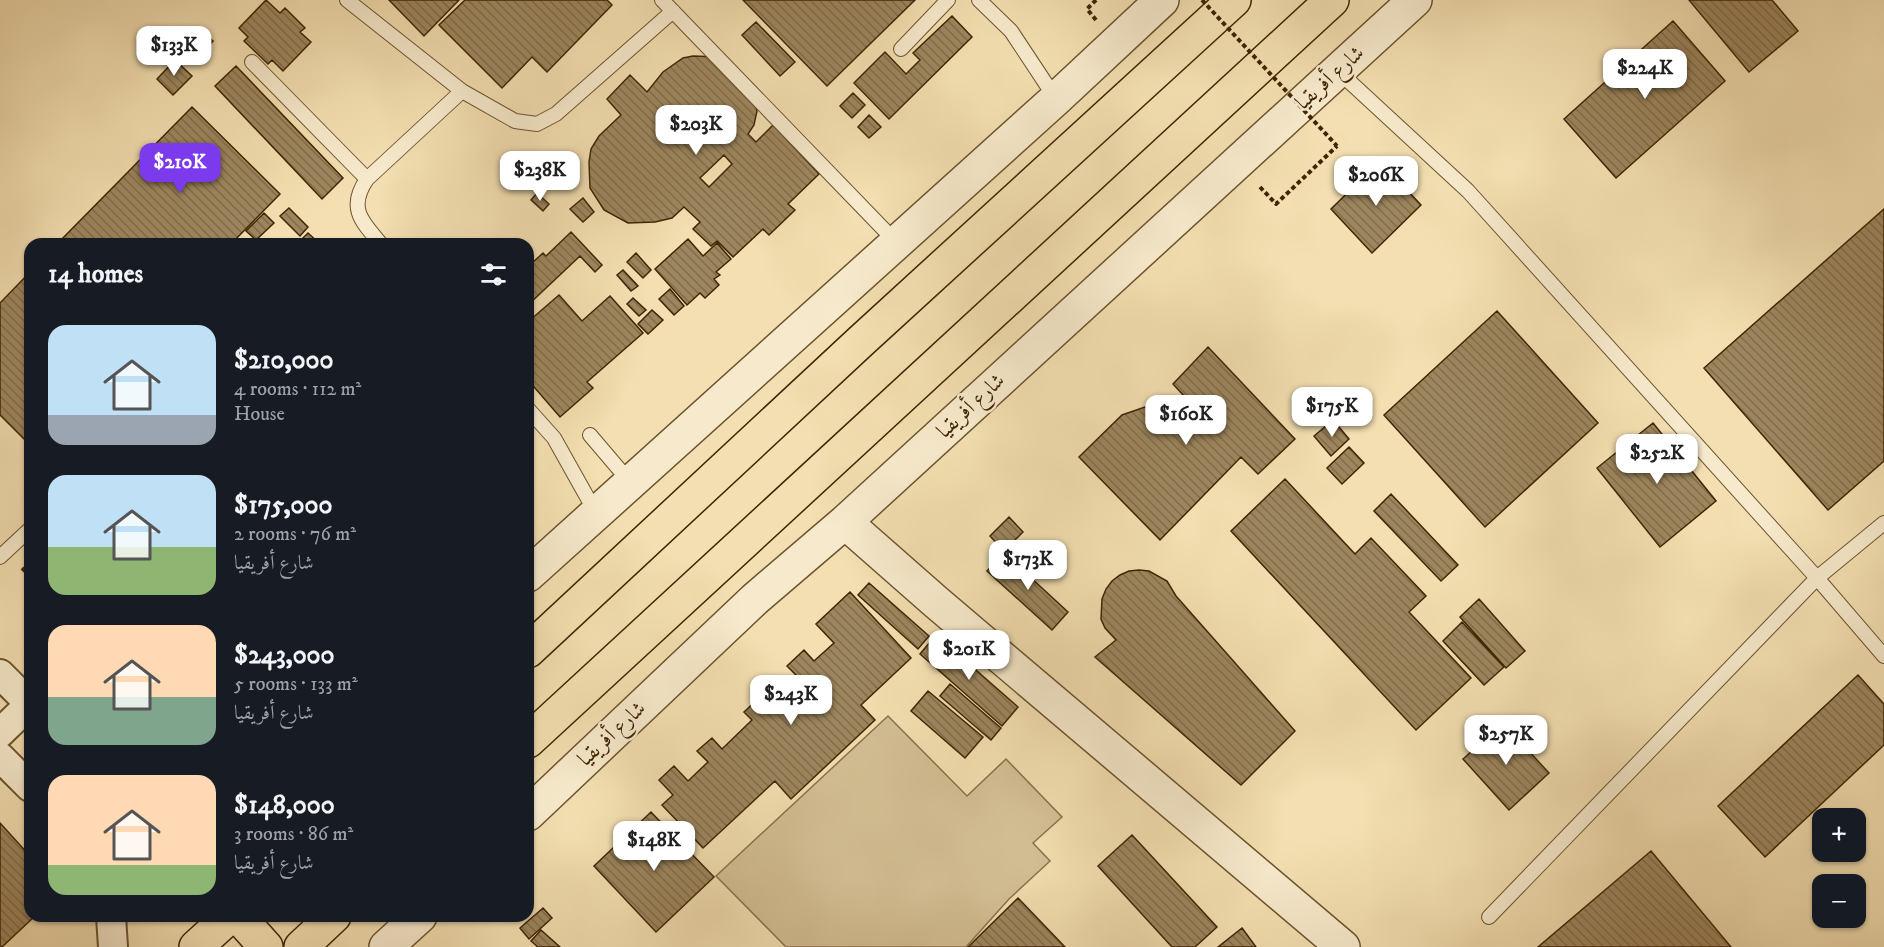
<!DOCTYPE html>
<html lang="en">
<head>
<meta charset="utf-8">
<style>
  :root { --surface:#171b24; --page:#20242c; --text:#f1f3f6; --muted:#9ea1a6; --accent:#7c3aed }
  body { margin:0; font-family:"IM FELL DW Pica",Amiri,serif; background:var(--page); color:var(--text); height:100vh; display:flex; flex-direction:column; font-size:22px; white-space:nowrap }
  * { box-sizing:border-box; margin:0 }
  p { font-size:20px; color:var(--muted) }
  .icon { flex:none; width:33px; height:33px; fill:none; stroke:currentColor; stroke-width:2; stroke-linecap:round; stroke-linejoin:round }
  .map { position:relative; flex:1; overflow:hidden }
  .panel { position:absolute; left:24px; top:238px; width:510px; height:684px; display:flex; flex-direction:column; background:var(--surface); border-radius:18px; box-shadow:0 2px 4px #0004 }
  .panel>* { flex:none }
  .fabs { position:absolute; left:1812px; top:808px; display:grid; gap:12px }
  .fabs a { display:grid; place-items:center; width:54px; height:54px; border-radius:12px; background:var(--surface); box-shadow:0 2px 4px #0004; font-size:30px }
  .price { position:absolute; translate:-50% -51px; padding:0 14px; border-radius:12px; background:#fff; color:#222; font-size:20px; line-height:39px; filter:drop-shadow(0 2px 3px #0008) }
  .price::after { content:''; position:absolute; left:50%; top:36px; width:18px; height:14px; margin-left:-9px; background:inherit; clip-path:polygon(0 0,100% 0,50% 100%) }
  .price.on { background:var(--accent); color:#fff }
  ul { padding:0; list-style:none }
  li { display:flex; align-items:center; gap:18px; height:150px; padding:0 24px }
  li span { display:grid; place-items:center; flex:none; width:168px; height:120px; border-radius:18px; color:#555 }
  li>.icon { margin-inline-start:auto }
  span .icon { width:72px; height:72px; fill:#fffc; stroke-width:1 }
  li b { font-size:26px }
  h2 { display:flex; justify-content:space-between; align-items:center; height:72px; padding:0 24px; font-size:26px }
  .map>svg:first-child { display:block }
  .green { fill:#d4bf94; stroke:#8a724c; stroke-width:1.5 }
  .building { fill:url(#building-back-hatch); stroke:#3f2504; stroke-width:1.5; fill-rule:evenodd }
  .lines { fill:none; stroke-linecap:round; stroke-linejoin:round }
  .service-casing { stroke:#6c542f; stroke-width:16 }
  .minor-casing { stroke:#6c542f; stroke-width:32 }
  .tertiary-casing { stroke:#6c542f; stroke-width:36 }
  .trunk-casing { stroke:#3f2504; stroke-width:36 }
  .path { stroke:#3f2504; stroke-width:4; stroke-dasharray:4.5 3; stroke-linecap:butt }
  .service { stroke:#f7eacc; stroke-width:14 }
  .minor { stroke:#f7eacc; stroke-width:28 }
  .tertiary { stroke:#f7eacc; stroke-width:33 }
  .trunk { stroke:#f3dfb1; stroke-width:33 }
  .path-bridge { stroke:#3f2504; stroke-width:4; stroke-dasharray:4.5 3; stroke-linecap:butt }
  .labels { text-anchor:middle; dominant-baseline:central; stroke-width:5; stroke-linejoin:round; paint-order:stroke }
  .street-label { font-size:21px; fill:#3f2504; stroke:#f7eacc }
</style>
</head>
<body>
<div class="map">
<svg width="1884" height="947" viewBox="0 0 1884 947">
  <defs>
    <pattern id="building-back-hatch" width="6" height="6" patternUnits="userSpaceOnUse" patternTransform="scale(1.5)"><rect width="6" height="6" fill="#9d865e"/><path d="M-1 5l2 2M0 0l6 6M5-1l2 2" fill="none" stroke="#816d4b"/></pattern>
  </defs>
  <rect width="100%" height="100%" fill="#f3dfb1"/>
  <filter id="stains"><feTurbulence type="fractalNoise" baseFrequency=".00333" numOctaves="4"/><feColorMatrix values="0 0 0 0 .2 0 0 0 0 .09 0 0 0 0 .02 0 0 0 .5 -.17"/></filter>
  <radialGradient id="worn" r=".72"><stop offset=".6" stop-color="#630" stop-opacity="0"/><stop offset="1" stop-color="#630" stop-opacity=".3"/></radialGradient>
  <path class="green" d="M888 716 967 796 1006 759 1062 817 1033 843 1050 861 1009 899 966 947H786L716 876Z"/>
  <path class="building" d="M266 0 280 13 285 8 305 28 300 32 311 42 283 71 272 60 268 64 244 41 248 37 239 28Z
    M389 0H459L424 36Z
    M465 0H607L612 5 547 72 532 57 502 88 439 25Z
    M743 0H915L827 86Z
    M1689 0H1772L1798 31 1749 72Z
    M952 16 972 37 889 119 854 83 885 52 906 74 920 60 913 53Z
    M1673 21 1725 81 1616 178 1564 119Z
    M756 22 795 62 780 76 742 35Z
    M205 34 213 41 193 62 185 55Z
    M693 56 719 57 752 91 757 111 754 125 748 134 756 142 773 125 819 174 788 204 795 210 769 235 763 229 733 257 717 241 711 246 693 229 700 222 684 207 672 218 655 222 628 223 604 210 590 188 589 162 591 149 599 136 621 115 607 99 630 75 647 92 663 72 683 58ZM724 155 732 164 709 187 700 178Z
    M175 60 192 76 173 95 157 79Z
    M236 66 343 178 322 199 215 86Z
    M853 93 865 105 852 118 840 106Z
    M192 107 280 194 231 244H57Z
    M869 115 881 127 869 138 858 127Z
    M1380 161 1421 205 1372 253 1331 209Z
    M537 193 549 204 543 211 531 200Z
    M583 198 594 212 583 222 570 209Z
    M289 208 308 227 300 236 280 216Z
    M1884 209V461L1828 510 1704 368Z
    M264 213 274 223 256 240 246 231Z
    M571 232 602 265 595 272 580 256 528 305V258L532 263 543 253 546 256Z
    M308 233 320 244H297Z
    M688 239 703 256 717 243 731 259 716 272 720 275 714 279 719 285 705 298 700 293 687 305 655 269Z
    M636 253 651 270 643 278 627 262Z
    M623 270 638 286 631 291 617 275Z
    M30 272V445L0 415V303Z
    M670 289 684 306 674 315 659 299Z
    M559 295 582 321 610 296 643 333 587 382 593 388 560 417 528 380V320L529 321Z
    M633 298 646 310 639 316 627 304Z
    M652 310 663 320 648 334 638 324Z
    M1497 311 1598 423 1485 527 1384 415Z
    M1208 347 1295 439 1258 474 1241 457 1160 540 1079 457 1122 415 1145 407 1155 410 1180 423 1196 409 1173 384Z
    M1333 420 1349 439 1331 456 1314 436Z
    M1653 423 1716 501 1660 547 1597 468Z
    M1349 447 1364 463 1342 484 1327 468Z
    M1285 479 1355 554 1371 538 1426 596 1409 612 1471 678 1416 730 1231 531Z
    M1391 494 1458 565 1441 581 1374 511Z
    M1009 517 1023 532 1004 551 990 536Z
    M1004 553 1068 612 1052 630 987 571Z
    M1139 570 1149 571 1167 581 1176 596 1295 731 1241 785 1095 657 1116 640 1105 628 1101 619 1102 599 1106 589 1112 581 1120 575 1129 571Z
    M869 583 929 636 918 649 858 595Z
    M850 592 911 658 861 705 875 720 791 799 775 781 703 848 662 805 673 795 659 780 674 766 688 781 708 762 697 751 712 738 722 749 752 720 744 712 760 697 768 705 798 677 787 666 804 650 814 661 834 643 816 624Z
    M1479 599 1525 651 1506 668 1460 617Z
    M1462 622 1504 667 1484 685 1443 641Z
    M936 635 1018 707 1002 726 920 654Z
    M1858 675 1884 704V745L1765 857 1718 806Z
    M950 684 1001 728 991 740 940 696Z
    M928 691 983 737 965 758 911 711Z
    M1503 723 1549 773 1509 810 1463 759Z
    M651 812 714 877 656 932 594 866Z
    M0 823 30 856V916H35L2 947H0Z
    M1132 835 1217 927 1195 947H1172L1098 866Z
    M1651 851 1731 947H1538Z
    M1018 898 1065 947H968Z
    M543 908 552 918 529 939 520 928Z
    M1242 928 1256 947H1218Z
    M541 930 560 947H538L531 941Z"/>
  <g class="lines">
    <defs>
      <path id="service" d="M347 0 462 91 515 121 537 124 556 114 673 11
        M662 0 897 243
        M979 0 1011 31 1056 99
        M901 49 948 0
        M252 62 367 179
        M1338 71 1468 191 1817 578 1884 656
        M381 244C362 222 347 208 367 179L462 91
        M528 409 554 438 596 513
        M590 435 630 482
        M0 557 30 529
        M1489 917 1817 578 1884 523"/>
      <path id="minor" d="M0 674 30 704
        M0 733 30 704
        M0 757 30 787
        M111 916 113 947"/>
      <path id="tertiary" d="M845 522 936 602 1343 947
        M528 575 1056 99 1162 0
        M528 814 755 599 845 522 1415 0
        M386 947 420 916"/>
      <path id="trunk" d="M528 651 860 342 1234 0
        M528 741 1332 0
        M238 916 266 947
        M196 947 230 916
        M301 947 334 916"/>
    </defs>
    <use href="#service" class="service-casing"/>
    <use href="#minor" class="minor-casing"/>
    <use href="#tertiary" class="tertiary-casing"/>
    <use href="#trunk" class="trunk-casing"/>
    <path class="path" d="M1096 20 1087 9 1096 0
      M1260 187 1276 204 1337 146
      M22 568 30 576"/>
    <use href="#service" class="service"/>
    <use href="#minor" class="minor"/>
    <use href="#tertiary" class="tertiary"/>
    <use href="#trunk" class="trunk"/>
    <path class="path-bridge" d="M1202 0 1337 146"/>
  </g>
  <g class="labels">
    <g class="street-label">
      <text transform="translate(1330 78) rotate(-42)">شارع أفريقيا</text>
      <text transform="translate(971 406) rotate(-43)">شارع أفريقيا</text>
      <text transform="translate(612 734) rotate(-43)">شارع أفريقيا</text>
    </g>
  </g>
  <rect width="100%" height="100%" filter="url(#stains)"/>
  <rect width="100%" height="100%" fill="url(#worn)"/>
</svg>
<div class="fabs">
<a>+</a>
<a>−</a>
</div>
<b class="price" style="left:174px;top:77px">$133K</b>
<b class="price" style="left:1645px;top:100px">$224K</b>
<b class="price" style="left:696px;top:156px">$203K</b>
<b class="price on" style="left:180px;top:194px">$210K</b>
<b class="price" style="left:540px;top:202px">$238K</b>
<b class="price" style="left:1376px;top:207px">$206K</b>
<b class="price" style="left:1332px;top:438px">$175K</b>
<b class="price" style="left:1186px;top:446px">$160K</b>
<b class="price" style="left:1657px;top:485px">$252K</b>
<b class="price" style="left:1028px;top:591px">$173K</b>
<b class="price" style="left:969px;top:681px">$201K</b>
<b class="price" style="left:791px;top:726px">$243K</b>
<b class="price" style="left:1506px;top:766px">$257K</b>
<b class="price" style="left:654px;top:872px">$148K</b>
<section class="panel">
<h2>14 homes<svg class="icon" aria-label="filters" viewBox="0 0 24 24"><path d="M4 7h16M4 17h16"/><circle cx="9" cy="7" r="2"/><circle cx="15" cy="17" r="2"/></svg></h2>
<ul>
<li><span style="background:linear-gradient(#bfe0f5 75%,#9aa5b1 0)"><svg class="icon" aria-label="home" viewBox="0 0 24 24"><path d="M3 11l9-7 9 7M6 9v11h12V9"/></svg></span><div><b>$210,000</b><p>4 rooms · 112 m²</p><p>House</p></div></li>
<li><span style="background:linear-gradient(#bfe0f5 60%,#8fb573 0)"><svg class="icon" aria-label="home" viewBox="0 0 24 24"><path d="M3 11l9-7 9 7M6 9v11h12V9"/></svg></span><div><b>$175,000</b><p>2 rooms · 76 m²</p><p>شارع أفريقيا</p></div></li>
<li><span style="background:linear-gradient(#ffd9b3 60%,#7fa58c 0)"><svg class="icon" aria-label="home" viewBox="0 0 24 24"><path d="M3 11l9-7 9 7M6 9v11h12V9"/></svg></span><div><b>$243,000</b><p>5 rooms · 133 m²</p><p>شارع أفريقيا</p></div></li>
<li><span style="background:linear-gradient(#ffd9b3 75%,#8fb573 0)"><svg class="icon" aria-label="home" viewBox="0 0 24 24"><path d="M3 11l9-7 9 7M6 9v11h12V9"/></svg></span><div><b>$148,000</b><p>3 rooms · 86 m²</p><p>شارع أفريقيا</p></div></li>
</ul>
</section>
</div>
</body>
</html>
